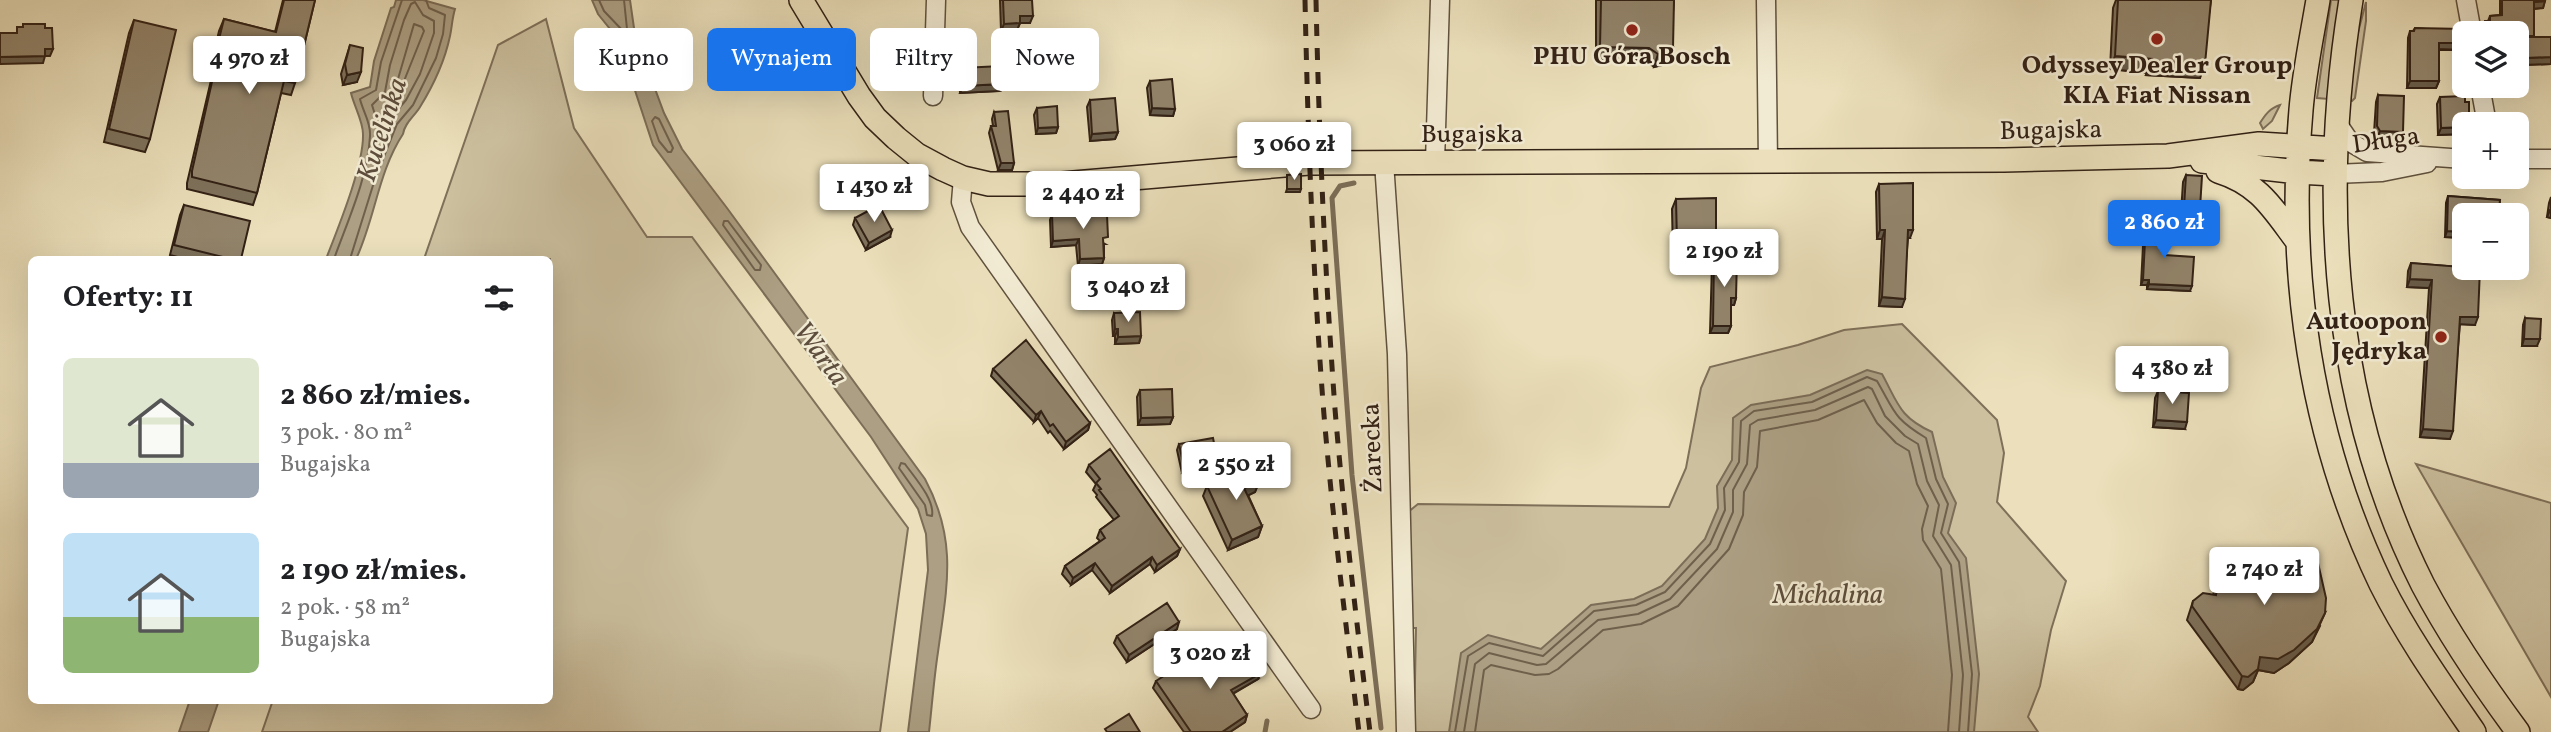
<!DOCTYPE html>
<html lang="pl">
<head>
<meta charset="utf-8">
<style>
  :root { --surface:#fff; --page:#f2f2f2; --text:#202124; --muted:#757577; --accent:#1a73e8 }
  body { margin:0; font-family:Vollkorn,serif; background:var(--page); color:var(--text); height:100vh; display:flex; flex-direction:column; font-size:26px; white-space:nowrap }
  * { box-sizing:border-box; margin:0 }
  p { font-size:23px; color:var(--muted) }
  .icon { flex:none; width:38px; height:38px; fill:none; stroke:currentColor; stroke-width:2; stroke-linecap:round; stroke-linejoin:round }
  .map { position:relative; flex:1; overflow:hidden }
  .drawer { position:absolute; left:28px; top:256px; width:525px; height:448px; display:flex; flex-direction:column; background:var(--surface); border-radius:10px; box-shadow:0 7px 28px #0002 }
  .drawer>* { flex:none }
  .banner { position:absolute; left:574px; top:28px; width:665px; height:63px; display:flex; gap:14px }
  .controls { position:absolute; left:2452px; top:21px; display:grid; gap:14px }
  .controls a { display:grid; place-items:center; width:77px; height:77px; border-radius:10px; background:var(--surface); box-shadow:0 7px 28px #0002; font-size:35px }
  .price { position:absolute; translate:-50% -60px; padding:0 16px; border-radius:7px; background:#fff; color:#222; font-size:23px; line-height:46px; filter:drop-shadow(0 2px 4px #0008) }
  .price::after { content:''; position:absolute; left:50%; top:42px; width:21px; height:16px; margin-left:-10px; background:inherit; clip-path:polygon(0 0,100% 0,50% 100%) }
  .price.current { background:var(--accent); color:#fff }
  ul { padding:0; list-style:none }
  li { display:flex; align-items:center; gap:21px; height:175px; padding:0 35px }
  li span { display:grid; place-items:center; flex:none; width:196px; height:140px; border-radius:10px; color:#555 }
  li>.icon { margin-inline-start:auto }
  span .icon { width:84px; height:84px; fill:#fffc; stroke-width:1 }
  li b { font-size:30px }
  h2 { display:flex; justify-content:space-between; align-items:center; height:84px; padding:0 35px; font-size:30px }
  .chip { padding:0 24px; border-radius:10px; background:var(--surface); box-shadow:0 7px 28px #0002; font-size:24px; line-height:63px }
  .chip.current { background:var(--accent); color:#fff }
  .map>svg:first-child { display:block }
  .green { fill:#ccc09f; stroke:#7f705a; stroke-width:2 }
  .water { fill:#ac9f83; stroke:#7b6d57; stroke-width:2 }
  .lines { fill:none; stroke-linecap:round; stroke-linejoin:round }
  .shore { stroke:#6f604c; stroke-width:2 }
  .stream { stroke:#7b6d57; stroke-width:5 }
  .minor-casing { stroke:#60513e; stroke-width:21 }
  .major-casing { stroke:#322115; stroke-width:26 }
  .minor { stroke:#f2ebd3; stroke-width:18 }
  .major { stroke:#ebe0bb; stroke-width:23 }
  .rail { stroke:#322115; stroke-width:5; stroke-dasharray:12 12; stroke-linecap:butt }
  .wall { fill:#7e725c; stroke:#322115; stroke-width:2 }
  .shaded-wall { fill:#665c4b; stroke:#322115; stroke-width:2 }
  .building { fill:#92846b; stroke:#322115; stroke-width:2 }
  .poi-dot { fill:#8f2418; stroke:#f2ebd3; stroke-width:2.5 }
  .labels { text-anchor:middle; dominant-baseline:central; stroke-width:5; stroke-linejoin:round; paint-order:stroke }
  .poi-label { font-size:26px; font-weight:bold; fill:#322115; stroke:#f2ebd3 }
  .street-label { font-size:26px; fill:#322115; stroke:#f2ebd3 }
  .water-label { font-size:28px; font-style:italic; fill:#5d4d3c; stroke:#f2ebd3 }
</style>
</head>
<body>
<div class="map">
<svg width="2551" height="732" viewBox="0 0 2551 732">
  <rect width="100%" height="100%" fill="#ebe0bb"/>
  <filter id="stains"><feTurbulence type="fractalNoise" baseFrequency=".00286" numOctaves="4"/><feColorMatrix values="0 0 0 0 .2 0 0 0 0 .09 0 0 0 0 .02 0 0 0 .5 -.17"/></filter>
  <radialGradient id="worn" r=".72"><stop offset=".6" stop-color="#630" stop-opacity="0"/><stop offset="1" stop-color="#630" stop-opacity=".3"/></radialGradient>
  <path class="green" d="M2331 0H2340L2329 99 2317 98Z
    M2366 2V21L2355 98 2352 101 2350 100 2356 40Z
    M546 19 574 128 647 237H692L908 528 880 732H262L273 700H550V259H424L498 45Z
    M2280 105 2272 121 2263 129 2260 123C2265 115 2270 108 2280 105Z
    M1902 324 1997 420 2004 453 1997 502 2066 581 2051 630 2040 686 2028 717 2038 732H1414L1416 628H1404L1402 517 1418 504 1669 507 1686 468 1701 388 1710 367 1798 345 1844 330Z
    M2416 464 2551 503V697Z"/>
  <path class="water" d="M396 0H423L455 9C452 19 452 27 450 36 445 60 433 86 420 107 414 117 405 122 403 134 378 172 375 219 356 259H326C338 228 364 165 363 134 363 121 354 106 351 93L370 87 374 61 391 8 394 7Z
    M592 0H630L635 35 664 113 682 149 727 208 925 479C958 541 947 586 938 652 934 678 932 705 929 732H908L928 570 926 534 918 509 871 437 653 145 618 39 598 14Z
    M1867 370 1882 374C1898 403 1899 417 1932 432L1943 477 1956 503 1948 533 1966 558 1979 674 1974 732H1449L1461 653 1488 635 1541 649 1591 605 1634 599 1662 586 1705 539 1718 508 1717 486 1732 460 1733 418 1751 405 1810 395Z
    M190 700H219L208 732H179Z"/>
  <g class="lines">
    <path class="shore" d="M599 0 604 11 624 32 627 29 624 0
      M415 2 423 15 434 21V33L420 74 406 100 391 118 385 133 381 134 372 105 385 92 390 65 404 20 411 4Z
      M414 24 422 27 424 31 404 81 401 83 398 79Z
      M655 117 659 119 673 148 671 152H668L659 141 652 121Z
      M724 221H728L761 265 760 270H755L723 225Z
      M334 259C348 220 368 177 370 136 371 122 363 112 360 99L376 90 381 62 402 0
      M350 259 375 179 397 124 413 105 436 58 443 34 445 15 429 8 426 0
      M901 463 905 464C915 478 935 500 932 516L927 515 925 505 899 468Z
      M1455 732 1468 656 1489 643 1543 656 1594 611 1636 605 1665 592 1710 544 1725 510 1724 488 1739 462 1741 421 1754 411 1812 402 1867 377 1877 381C1895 412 1893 418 1926 438L1936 479 1948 504 1941 533 1959 562 1972 674 1968 732
      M1464 732 1475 664 1489 653 1537 665 1546 664 1598 620 1638 614 1670 599 1717 549 1733 512V490L1747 464 1750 425 1758 420 1815 410 1868 387 1872 389 1885 416 1905 436 1918 444 1927 481 1939 505 1933 536 1951 565 1963 675 1959 732
      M1475 732 1484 670 1491 665 1535 675 1549 674 1558 669 1603 630 1641 624 1678 606 1729 549 1743 515 1744 492 1757 467 1760 431 1818 420 1864 400 1877 423 1896 443 1909 451 1917 484 1928 506 1922 529 1923 540 1941 569 1952 675 1948 732"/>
    <path class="stream" d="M1354 183 1340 186 1332 198 1352 475 1381 728
      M1265 732 1267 721"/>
    <defs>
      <path id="minor" d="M1766 0 1768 162
        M2466 0 2472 33
        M2480 86 2487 124
        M933 96 936 0
        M2337 123 2350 142 2367 152 2464 159
        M2516 159H2551
        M1384 162 1397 354 1406 732
        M1435 162 1440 0
        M2334 174 2382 172 2427 163
        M963 178 961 202 970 227 1311 709"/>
      <path id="major" d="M801 0 859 96 875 118 896 138 917 155 943 169 963 178 989 184H1062L1309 163 2004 160 2168 156 2259 144 2336 149
        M2318 0C2312 36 2304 73 2301 110 2287 273 2310 436 2381 584 2407 636 2441 684 2474 732
        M2351 0C2319 197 2332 405 2423 585 2450 636 2484 686 2518 732
        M2202 161 2298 172 2334 174
        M2218 171C2260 184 2273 209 2298 242"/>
    </defs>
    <use href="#minor" class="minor-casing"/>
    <use href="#major" class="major-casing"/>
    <use href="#minor" class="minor"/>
    <use href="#major" class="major"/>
    <path class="rail" d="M1305 0C1308 138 1313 277 1324 415 1333 521 1346 626 1359 732
      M1316 0C1319 137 1325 273 1335 409 1344 517 1357 625 1370 732"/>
  </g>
  <path class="wall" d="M283 0H315L295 83 291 95 281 93 257 193 253 205 187 189V183L212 76 209 75 219 31 224 19 275 32Z
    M1000 0H1032L1030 23H1020L1017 30 1001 31Z
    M1596 0H1674L1669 61 1666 64 1654 67 1645 60H1596Z
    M2116 0H2211L2200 78 2146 75 2147 73 2110 69 2113 8Z
    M2500 0H2545L2543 8 2534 9V37H2551V64L2523 65V43H2516V33L2483 32 2485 21H2488L2490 16 2500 15Z
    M134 20 150 139 145 152 104 142 129 33Z
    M2415 28 2464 33V50H2439V81L2436 88H2407L2408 38 2410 31H2413Z
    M350 45 357 82 343 85 341 74Z
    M962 68 999 91 960 93 959 75Z
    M1150 81 1175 109 1173 116 1150 115 1147 88Z
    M2378 95 2400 139 2377 138 2374 133 2376 102Z
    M2440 97 2465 102 2464 134 2438 135 2437 104Z
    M1090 100 1118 132 1115 139 1090 141 1087 107Z
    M1037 108 1058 127 1056 133 1036 134 1034 115Z
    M994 112 1014 163 1012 170H998L989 133 991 126H993L992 119Z
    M2186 175 2200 208 2198 215 2181 214 2183 182Z
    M1879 184 1910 238H1908L1902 307 1879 306 1882 239H1877L1876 192Z
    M2448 196 2500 200 2499 209 2520 212 2516 233V215H2464V238L2445 237 2446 203Z
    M2551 197V218L2547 217 2549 203Z
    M1676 199 1716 243 1713 253 1673 254 1672 209Z
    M184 205 241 259H185L170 255 180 215Z
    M1052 214 1105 244H1104V258L1102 264 1078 266 1076 245 1051 247 1050 220Z
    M855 218 890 237 866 250 853 225Z
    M2146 221 2165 255 2190 291 2147 289V285H2141L2144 226Z
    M1714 257 1736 298 1734 305H1731V326L1728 333H1710L1712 264Z
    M2462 257 2475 325 2460 324 2450 439 2420 437 2429 288 2407 287 2408 271 2411 263 2459 267Z
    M1114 313 1141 336 1139 343 1115 344V336H1113L1112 320Z
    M2525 318 2537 346H2522L2523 325Z
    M993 369 1090 423 1088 430 1064 449 1050 431 1048 433 1038 418 1034 422 991 376Z
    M1140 390 1173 417 1170 424 1138 425 1137 397Z
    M2158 391 2185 429 2153 427 2155 398Z
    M1179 444 1216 469 1182 473 1177 450Z
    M1089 465 1180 549 1177 556 1155 572 1150 564 1110 593 1092 570 1071 585 1062 574 1065 566 1100 541 1097 538 1100 530 1114 520 1096 497 1097 495 1093 490 1096 484 1086 472Z
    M1259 482 1255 492 1248 495 1262 526 1258 537 1228 550 1203 496 1207 486Z
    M2219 577 2320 626 2312 642 2289 663 2274 673 2258 670 2253 682 2243 690 2238 689 2187 620 2193 601 2213 595Z
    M1177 629 1127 662 1114 643 1117 636Z
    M1204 669 1258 679 1233 694 1247 715 1245 722 1230 732H1184L1153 688 1156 681Z"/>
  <path class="shaded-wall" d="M2545 1 2543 8 2531 9 2534 2Z
    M1020 16H1033L1030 23H1020L1017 30 1001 31 1004 24Z
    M2516 36H2534L2525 37 2523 43H2516Z
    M2439 43H2464V50L2437 49Z
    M1600 47 1649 48 1645 60H1596Z
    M1673 48 1669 61 1666 64 1654 67 1658 54Z
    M45 49H53L50 56H43Z
    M45 56 43 63 0 64V57Z
    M2115 56 2152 59 2147 73 2110 69Z
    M2551 57V64L2523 65 2525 58Z
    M2151 61 2205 64 2200 78 2146 75Z
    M361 72 357 82 343 85 347 75Z
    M2410 81H2439L2436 88H2407Z
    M1002 84 999 91 960 93 963 86Z
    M1152 108 1175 109 1173 116 1150 115Z
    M1058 127 1056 133 1036 134 1038 128Z
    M2464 127V134L2438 135 2441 128Z
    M2380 131 2403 132 2400 139 2377 138Z
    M1118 132 1115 139 1090 141 1092 134Z
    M1001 163H1014L1012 170H998Z
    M1287 189H1301L1300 192H1286Z
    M2184 207 2200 208 2198 215 2181 214Z
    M2550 210H2551V218L2547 217Z
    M892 230 890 237 866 250 869 243Z
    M1880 230H1885L1882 239H1877Z
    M1908 230H1913L1910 238H1905Z
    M2447 231 2464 232V238L2445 237Z
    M1079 239 1076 245 1051 247 1053 241Z
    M1677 243H1716L1713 253 1673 254Z
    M1104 258 1102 264 1078 266 1080 259Z
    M2410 279 2432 280 2429 288 2407 287Z
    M2143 280H2149L2147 285H2141Z
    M2149 284 2192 286 2190 291 2147 289Z
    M1882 297 1905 299 1902 307 1879 306Z
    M1731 298H1736L1734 305H1729Z
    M2460 317H2478L2475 325 2457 324Z
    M1713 326H1731L1728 333H1710Z
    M1115 329H1118L1115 336H1113Z
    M1141 336 1139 343 1115 344 1118 337Z
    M2524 339H2540L2537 346H2522Z
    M1041 411 1038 418 1034 422 1036 415Z
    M1173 417 1170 424 1138 425 1141 418Z
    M2156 420 2187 422 2185 429 2153 427Z
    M1090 423 1088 430 1064 449 1066 442Z
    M2423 429 2453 431 2450 439 2420 437Z
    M1218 463 1216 469 1182 473 1184 467Z
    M1259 482 1255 492 1241 499 1244 488Z
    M1262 526 1258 537 1228 550 1232 540Z
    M1180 549 1177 556 1155 572 1157 565Z
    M1152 557 1150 564 1110 593 1112 586Z
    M1095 563 1092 570 1071 585 1073 578Z
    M2325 613 2312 642 2289 663 2274 673 2258 670 2253 682 2243 690 2238 689 2242 676 2260 657Z
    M1179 622 1177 629 1127 662 1129 655Z
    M1261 673 1258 679 1228 696 1231 690Z
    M1247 715 1245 722 1230 732H1222Z"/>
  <path class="building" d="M284 0H315L295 83 284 81 257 193 192 177V171L216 64 213 63 224 19 276 32Z
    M1003 0H1032L1033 16H1020V23L1004 24Z
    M1601 0H1674L1673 48 1670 52 1658 54 1649 48 1600 47Z
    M2118 0H2211L2205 64 2151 61 2152 59 2115 56Z
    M2502 0H2545V1L2534 2V36H2516V33H2481L2485 31V21H2490V16L2502 15Z
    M134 20 176 30 150 139 109 129Z
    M23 24H45V28H52L53 49H45V56L0 57V33H17V27H23Z
    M2415 28 2464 29 2467 33H2464V43H2439V81H2410V31H2414Z
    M2525 37H2551V57L2525 58Z
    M350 45 363 48 361 72 347 75 345 64Z
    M1001 66 1002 84 963 86 962 68Z
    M1172 79 1175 109 1152 108 1150 81Z
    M2378 95 2404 96 2403 132 2380 131 2377 126Z
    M2465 96V102H2469V124H2464V127L2441 128 2440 97Z
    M1115 98 1118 132 1092 134 1090 100Z
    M1057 106 1058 127 1038 128 1037 108Z
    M1008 111 1014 163H1001L991 126H996L994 112Z
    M1301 174V189H1287V175Z
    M2186 175 2202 176 2200 208 2184 207Z
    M1913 183V230H1908L1905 299 1882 297 1885 230H1880L1879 184Z
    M2448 196 2500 200 2499 209 2520 212 2518 229H2516V215H2464V232L2447 231Z
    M1716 198V243H1677L1676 199Z
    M184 205 250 221 241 259H231L174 245Z
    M879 205 892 230 869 243 855 218Z
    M1101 211 1107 215 1108 237 1103 238 1104 258 1080 259 1079 239 1053 241 1052 214Z
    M2146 221 2166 222 2165 255 2194 257 2192 286 2149 284V280H2143Z
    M1714 257H1737L1736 298H1731V326H1713Z
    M2462 257H2464V268H2480L2478 317H2460L2453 431 2423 429 2432 280 2410 279 2411 263 2461 267Z
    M1140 312 1141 336 1118 337V329H1115L1114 313Z
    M2525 318 2541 319 2540 339H2524Z
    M1026 340 1090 423 1066 442 1053 424 1050 426 1041 411 1036 415 993 369Z
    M1172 389 1173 417 1141 418 1140 390Z
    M2158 391 2189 393 2187 422 2156 420Z
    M1213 438 1218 463 1184 467 1179 444Z
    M1110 449 1180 549 1157 565 1152 557 1112 586 1095 563 1073 578 1065 566 1105 538 1100 530 1119 516 1099 490 1101 489 1096 483 1100 479 1089 465Z
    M1251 465 1259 482 1244 488 1262 526 1232 540 1207 486Z
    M2274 549 2289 551 2302 557 2314 566 2318 563 2326 598 2325 613 2317 629 2294 650 2278 659 2260 657 2258 669 2248 677 2242 676 2192 606 2193 601 2203 593 2216 595 2219 577 2233 566 2259 551Z
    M1167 603 1179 622 1129 655 1117 636Z
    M1243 644 1261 673 1231 690 1247 715 1222 732H1191L1156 681 1195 656 1204 669Z
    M1129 714 1140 732H1107L1105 729Z"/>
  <g class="poi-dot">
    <circle cx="1632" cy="30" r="7"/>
    <circle cx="2157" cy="39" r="7"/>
    <circle cx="2441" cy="337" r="7"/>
  </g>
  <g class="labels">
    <g class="poi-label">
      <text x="1632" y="57">PHU Góra Bosch</text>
      <text x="2157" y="66">Odyssey Dealer Group<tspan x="2157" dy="30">KIA Fiat Nissan</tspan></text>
      <text x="2427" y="322" text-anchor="end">Autoopon<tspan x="2427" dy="30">Jędryka</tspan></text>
    </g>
    <g class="street-label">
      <text transform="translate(2051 131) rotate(-1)">Bugajska</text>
      <text x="1472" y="135">Bugajska</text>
      <text transform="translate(2386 141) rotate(-8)">Długa</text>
      <text transform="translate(1373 448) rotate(-92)">Żarecka</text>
    </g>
    <g class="water-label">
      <text transform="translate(383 130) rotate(-72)">Kucelinka</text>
      <text transform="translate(820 354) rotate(54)">Warta</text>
      <text x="1828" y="595">Michalina</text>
    </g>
  </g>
  <rect width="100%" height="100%" filter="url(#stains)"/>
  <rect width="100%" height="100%" fill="url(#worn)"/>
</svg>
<div class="controls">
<a><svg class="icon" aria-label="layers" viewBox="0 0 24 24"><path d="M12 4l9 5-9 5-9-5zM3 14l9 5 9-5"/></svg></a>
<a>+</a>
<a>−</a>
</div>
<b class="price" style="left:249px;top:96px">4 970 zł</b>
<b class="price" style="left:1294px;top:182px">3 060 zł</b>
<b class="price" style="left:874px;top:224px">1 430 zł</b>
<b class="price" style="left:1083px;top:231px">2 440 zł</b>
<b class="price current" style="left:2164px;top:260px">2 860 zł</b>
<b class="price" style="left:1724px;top:289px">2 190 zł</b>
<b class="price" style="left:1128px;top:324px">3 040 zł</b>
<b class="price" style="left:2172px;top:406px">4 380 zł</b>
<b class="price" style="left:1236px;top:502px">2 550 zł</b>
<b class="price" style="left:2264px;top:607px">2 740 zł</b>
<b class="price" style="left:1210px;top:691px">3 020 zł</b>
<div class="banner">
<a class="chip">Kupno</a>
<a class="chip current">Wynajem</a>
<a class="chip">Filtry</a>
<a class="chip">Nowe</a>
</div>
<section class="drawer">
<h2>Oferty: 11<svg class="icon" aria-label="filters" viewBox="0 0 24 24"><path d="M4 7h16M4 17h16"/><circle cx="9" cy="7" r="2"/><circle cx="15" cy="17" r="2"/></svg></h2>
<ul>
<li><span style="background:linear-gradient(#dfe7d0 75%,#9aa5b1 0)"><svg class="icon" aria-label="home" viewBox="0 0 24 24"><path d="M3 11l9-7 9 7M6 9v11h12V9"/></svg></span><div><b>2 860 zł/mies.</b><p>3 pok. · 80 m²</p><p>Bugajska</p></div></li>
<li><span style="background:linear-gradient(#bfe0f5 60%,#8fb573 0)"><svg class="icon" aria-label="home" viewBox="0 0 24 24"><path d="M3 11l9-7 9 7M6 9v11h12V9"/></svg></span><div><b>2 190 zł/mies.</b><p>2 pok. · 58 m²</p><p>Bugajska</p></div></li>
</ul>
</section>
</div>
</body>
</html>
